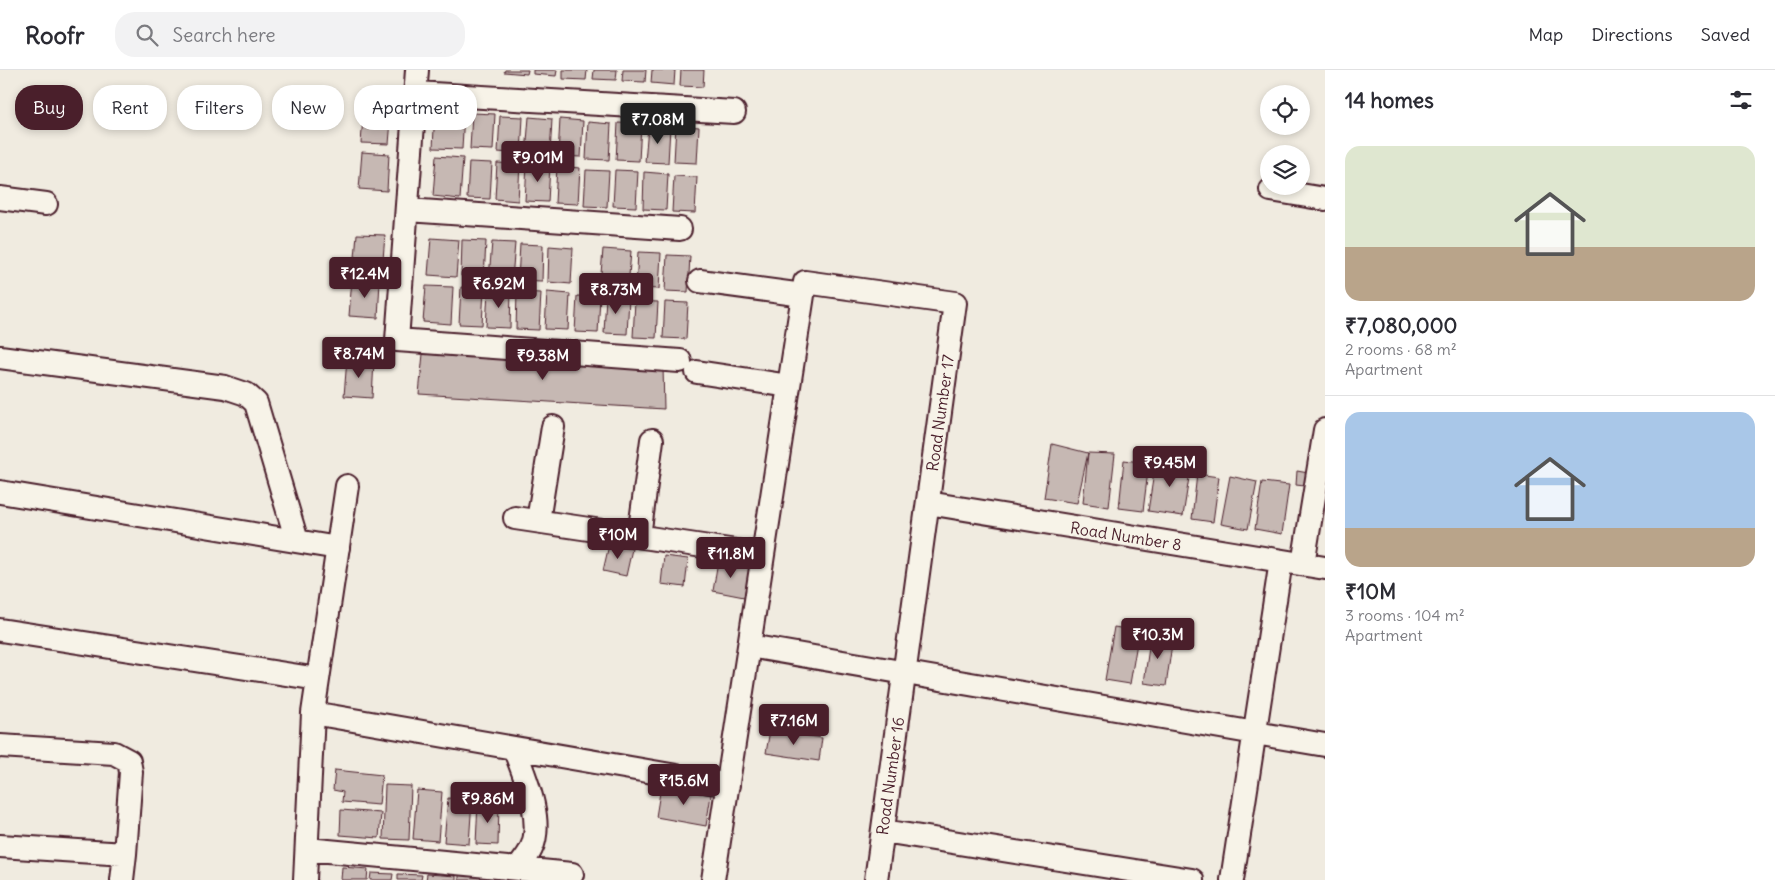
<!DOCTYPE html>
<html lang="en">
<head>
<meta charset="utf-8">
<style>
  :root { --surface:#fff; --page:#f2f2f3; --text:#2b2b33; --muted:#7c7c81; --line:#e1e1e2; --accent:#4a1f2b }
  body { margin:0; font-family:Delius,sans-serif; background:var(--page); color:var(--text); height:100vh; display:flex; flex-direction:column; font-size:19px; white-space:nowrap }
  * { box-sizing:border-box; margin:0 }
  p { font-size:16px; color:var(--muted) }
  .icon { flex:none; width:28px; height:28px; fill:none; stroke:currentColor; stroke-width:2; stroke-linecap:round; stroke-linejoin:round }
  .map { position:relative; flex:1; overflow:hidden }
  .drawer { display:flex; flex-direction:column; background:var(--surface); width:450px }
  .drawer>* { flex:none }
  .banner { position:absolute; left:15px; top:15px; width:475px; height:45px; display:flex; gap:10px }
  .buttons { position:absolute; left:1260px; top:15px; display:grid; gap:10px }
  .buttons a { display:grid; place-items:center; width:50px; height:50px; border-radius:50%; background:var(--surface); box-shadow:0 2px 8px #0003; font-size:25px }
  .price { position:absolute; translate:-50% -42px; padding:0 11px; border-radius:5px; background:var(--accent); color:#fff; font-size:16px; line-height:32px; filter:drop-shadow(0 1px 2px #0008) }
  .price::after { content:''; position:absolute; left:50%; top:30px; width:15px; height:11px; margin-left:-8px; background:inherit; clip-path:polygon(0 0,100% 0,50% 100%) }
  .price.active { background:#222; color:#fff }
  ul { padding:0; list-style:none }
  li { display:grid; align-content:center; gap:10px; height:265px; padding:0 20px }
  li+li { border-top:1px solid var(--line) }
  li span { display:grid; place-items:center; height:155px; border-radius:15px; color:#555 }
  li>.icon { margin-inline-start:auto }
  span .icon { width:90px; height:90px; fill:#fffc; stroke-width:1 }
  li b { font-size:21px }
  h2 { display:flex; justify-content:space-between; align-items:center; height:60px; padding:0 20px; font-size:21px }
  .tag { padding:0 18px; border-radius:20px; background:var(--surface); box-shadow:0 2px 8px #0003; font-size:18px; line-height:45px }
  .tag.active { background:var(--accent); color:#fff }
  header { display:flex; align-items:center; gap:30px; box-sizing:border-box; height:70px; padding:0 25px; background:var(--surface); border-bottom:1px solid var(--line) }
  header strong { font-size:24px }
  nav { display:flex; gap:28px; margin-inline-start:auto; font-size:18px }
  .search { width:350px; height:45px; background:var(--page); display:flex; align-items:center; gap:12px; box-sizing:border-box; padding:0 18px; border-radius:20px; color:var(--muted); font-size:19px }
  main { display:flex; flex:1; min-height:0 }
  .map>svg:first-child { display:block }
  .building { fill:#c6b8b3; stroke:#4a1f2b }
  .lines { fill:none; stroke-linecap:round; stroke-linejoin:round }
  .street-casing { stroke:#4a1f2b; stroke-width:26 }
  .street { stroke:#f7f3e8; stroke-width:22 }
  .labels { text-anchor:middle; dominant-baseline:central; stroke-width:5; stroke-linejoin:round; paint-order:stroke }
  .street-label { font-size:16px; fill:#4a1f2b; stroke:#f7f3e8 }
</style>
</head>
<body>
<header>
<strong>Roofr</strong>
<div class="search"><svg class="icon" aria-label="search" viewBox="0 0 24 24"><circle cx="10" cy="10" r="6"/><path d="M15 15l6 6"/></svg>Search here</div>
<nav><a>Map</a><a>Directions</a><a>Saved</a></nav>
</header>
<main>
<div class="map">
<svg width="1325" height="810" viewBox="0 0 1325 810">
  <rect width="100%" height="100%" fill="#f0ebe0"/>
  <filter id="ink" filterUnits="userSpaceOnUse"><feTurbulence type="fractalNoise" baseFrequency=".02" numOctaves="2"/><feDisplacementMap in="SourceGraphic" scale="10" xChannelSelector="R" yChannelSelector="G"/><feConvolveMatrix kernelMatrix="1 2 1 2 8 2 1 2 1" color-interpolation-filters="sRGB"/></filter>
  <g filter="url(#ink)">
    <path class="building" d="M505 0H528L527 4 504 2Z
      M533 0H557L556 6 533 4Z
      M563 0H587L586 10 563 9Z
      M594 0H617L616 10 593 9Z
      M623 0H646L645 12 622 11Z
      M652 0H675L674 15 651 13Z
      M681 0H704L703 17 680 16Z
      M364 35 392 38 389 74 361 73Z
      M435 40 464 42 462 79 433 78Z
      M472 43 495 44 493 80 470 79Z
      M500 46 523 47 521 84 498 82Z
      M529 47 552 49 550 85 526 84Z
      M560 49 583 51 581 87 558 86Z
      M588 52 611 54 609 90 586 89Z
      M618 53 641 54 639 91 616 90Z
      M676 55 699 57 697 93 674 92Z
      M648 56 670 57 668 93 645 92Z
      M362 82 389 84 387 121 359 119Z
      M436 86 463 88 460 129 433 126Z
      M469 92 492 93 490 129 467 128Z
      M497 93 520 94 518 131 495 129Z
      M527 94 550 95 548 132 525 131Z
      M557 96 580 98 578 134 555 133Z
      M586 100 609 101 607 137 584 136Z
      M615 100 638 101 636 137 613 136Z
      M644 102 668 104 666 140 643 139Z
      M674 106 697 107 695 143 672 142Z
      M357 164 385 165 382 202 354 200Z
      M431 168 459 170 456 207 428 205Z
      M462 170 486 171 484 208 461 206Z
      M492 172 515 173 512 209 489 208Z
      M520 174 543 175 542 211 518 210Z
      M549 176 573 178 571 214 548 212Z
      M603 179 631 181 628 218 600 216Z
      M638 182 661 183 659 219 636 218Z
      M667 185 690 186 688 222 665 221Z
      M352 209 380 211 378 248 349 246Z
      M426 216 453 217 451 254 423 252Z
      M461 217 484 219 482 255 459 254Z
      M488 220 511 222 510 258 486 257Z
      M517 222 541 223 539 260 516 259Z
      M547 222 570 224 568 260 545 259Z
      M577 226 600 227 598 263 575 262Z
      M606 226 629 228 627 264 604 263Z
      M635 231 658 232 656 268 633 267Z
      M665 232 688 233 686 269 663 268Z
      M423 284 663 297 664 339 419 324Z
      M347 289 374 291 372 328 344 326Z
      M1052 374 1088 383 1077 433 1044 428Z
      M1088 383 1115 384 1109 437 1083 433Z
      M1124 390 1149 393 1143 441 1119 438Z
      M1156 390 1191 395 1183 446 1148 441Z
      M1297 401 1314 404 1313 417 1296 415Z
      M1197 404 1219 407 1213 452 1192 449Z
      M1230 406 1257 412 1248 459 1221 454Z
      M1262 412 1289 415 1282 464 1255 459Z
      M609 475 632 479 626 506 603 501Z
      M664 486 688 489 685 517 661 514Z
      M718 491 750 497 744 527 713 521Z
      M1114 557 1139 561 1130 614 1105 610Z
      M1151 563 1173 567 1166 616 1144 613Z
      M770 660 822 668 819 691 766 683Z
      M335 700 382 705 379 735 342 732 343 722 333 720Z
      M385 715 411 716 409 770 383 769Z
      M661 716 711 725 706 756 656 747Z
      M417 720 442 722 438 771 413 769Z
      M448 728 472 730 469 774 444 772Z
      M478 732 499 733 498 775 476 774Z
      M341 740 381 743 379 768 340 765Z
      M342 797 368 799 367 810H341Z
      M371 803 393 804 392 810H370Z
      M398 804 422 805 421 810H398Z
      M427 804 456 806V810H426Z
      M459 805 485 807 484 810H459Z
      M488 807 513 808V810H487Z"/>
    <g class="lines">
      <defs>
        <path id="street" d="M417 0 397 270 680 291
          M416 23 734 42
          M1271 120 1325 129
          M0 128 46 134
          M407 140 680 159
          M700 211 803 225
          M0 287 225 317 246 324 256 333 297 471
          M697 302 789 316
          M0 422 338 478
          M928 433 1325 498
          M515 448 763 485
          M538 451 553 357
          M639 466 652 370
          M1303 494 1325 360
          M0 560 318 609
          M749 576 1325 675
          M313 643 728 715
          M0 676 114 683 129 691 131 702 125 784
          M514 678C524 705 545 751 531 779 528 786 522 792 518 799
          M883 761 1192 810
          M0 776 125 784 122 810
          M307 779 572 804
          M305 810 313 643 347 416
          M713 810 805 212 955 233 876 810
          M1232 810 1281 491"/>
      </defs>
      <use href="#street" class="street-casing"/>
      <use href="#street" class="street"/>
    </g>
  </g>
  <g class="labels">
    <g class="street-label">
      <text transform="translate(940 343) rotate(-82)">Road Number 17</text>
      <text transform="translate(1126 466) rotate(9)">Road Number 8</text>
      <text transform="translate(890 706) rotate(-82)">Road Number 16</text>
    </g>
  </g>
</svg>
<div class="buttons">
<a><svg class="icon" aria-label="locate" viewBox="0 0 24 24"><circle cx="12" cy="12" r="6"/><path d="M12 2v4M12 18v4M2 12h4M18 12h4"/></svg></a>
<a><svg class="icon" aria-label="layers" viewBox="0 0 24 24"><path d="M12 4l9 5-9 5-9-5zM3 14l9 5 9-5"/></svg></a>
</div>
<b class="price active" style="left:658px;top:75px">₹7.08M</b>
<b class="price" style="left:538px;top:113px">₹9.01M</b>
<b class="price" style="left:365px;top:229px">₹12.4M</b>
<b class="price" style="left:499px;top:239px">₹6.92M</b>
<b class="price" style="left:616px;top:245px">₹8.73M</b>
<b class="price" style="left:359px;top:309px">₹8.74M</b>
<b class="price" style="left:543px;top:311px">₹9.38M</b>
<b class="price" style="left:1170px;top:418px">₹9.45M</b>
<b class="price" style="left:618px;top:490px">₹10M</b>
<b class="price" style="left:731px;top:509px">₹11.8M</b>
<b class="price" style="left:1158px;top:590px">₹10.3M</b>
<b class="price" style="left:794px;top:676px">₹7.16M</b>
<b class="price" style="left:684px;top:736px">₹15.6M</b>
<b class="price" style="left:488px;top:754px">₹9.86M</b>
<div class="banner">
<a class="tag active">Buy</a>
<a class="tag">Rent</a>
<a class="tag">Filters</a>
<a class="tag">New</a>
<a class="tag">Apartment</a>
</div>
</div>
<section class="drawer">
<h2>14 homes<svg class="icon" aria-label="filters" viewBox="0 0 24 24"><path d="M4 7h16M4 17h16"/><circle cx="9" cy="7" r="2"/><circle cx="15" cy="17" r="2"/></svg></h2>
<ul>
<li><span style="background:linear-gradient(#dfe7d0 65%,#b9a48a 0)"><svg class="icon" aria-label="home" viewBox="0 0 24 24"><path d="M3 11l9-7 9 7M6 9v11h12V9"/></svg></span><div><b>₹7,080,000</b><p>2 rooms · 68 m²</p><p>Apartment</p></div></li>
<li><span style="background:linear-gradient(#a9c7e8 75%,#b9a48a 0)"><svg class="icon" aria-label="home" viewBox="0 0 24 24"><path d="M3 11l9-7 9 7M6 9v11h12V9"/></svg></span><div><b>₹10M</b><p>3 rooms · 104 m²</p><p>Apartment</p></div></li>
</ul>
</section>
</main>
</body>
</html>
